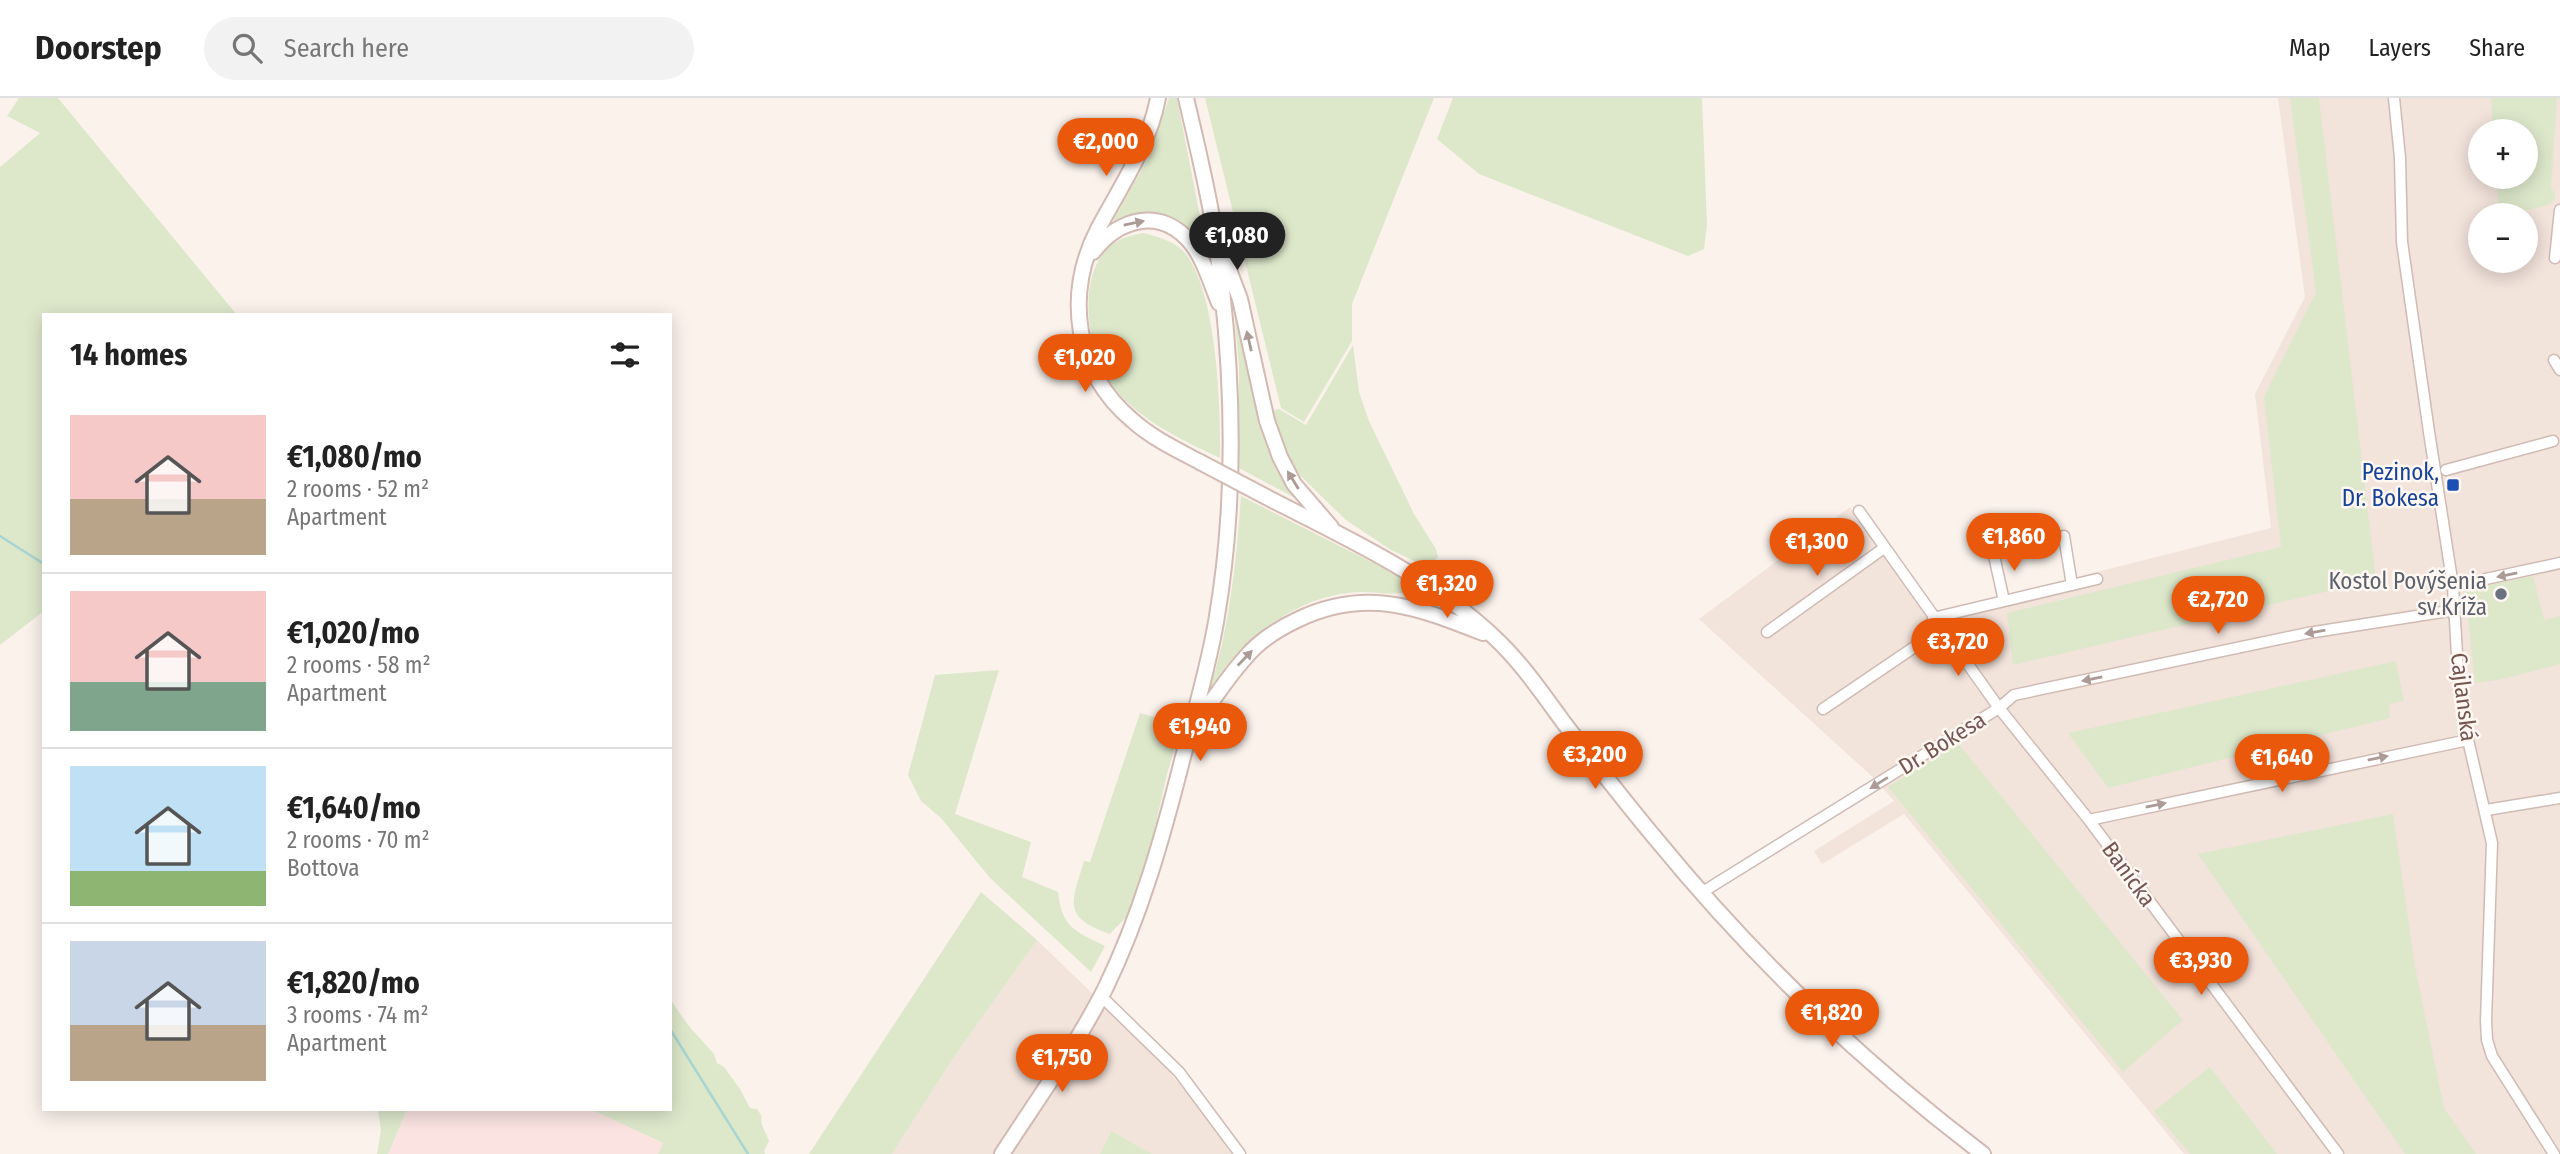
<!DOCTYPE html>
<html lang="en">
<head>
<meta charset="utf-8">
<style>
  :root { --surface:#fff; --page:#f2f2f2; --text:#222; --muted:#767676; --line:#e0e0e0; --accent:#ea580c }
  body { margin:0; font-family:"Fira Sans Condensed",sans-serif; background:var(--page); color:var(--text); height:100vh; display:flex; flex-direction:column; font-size:26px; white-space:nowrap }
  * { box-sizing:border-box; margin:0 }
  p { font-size:23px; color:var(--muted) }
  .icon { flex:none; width:38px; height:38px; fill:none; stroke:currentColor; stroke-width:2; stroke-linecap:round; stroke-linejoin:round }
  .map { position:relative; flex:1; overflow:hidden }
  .details { position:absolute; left:42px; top:215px; width:630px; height:798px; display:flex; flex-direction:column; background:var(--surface); border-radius:0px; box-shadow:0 4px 18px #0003 }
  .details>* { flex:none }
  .tools { position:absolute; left:2468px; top:21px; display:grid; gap:14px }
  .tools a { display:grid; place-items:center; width:70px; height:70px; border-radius:50%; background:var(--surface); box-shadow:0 4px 18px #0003; font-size:35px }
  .price { position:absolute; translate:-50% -60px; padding:0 16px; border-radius:24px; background:var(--accent); color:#fff; font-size:23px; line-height:46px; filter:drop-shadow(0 2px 4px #0008) }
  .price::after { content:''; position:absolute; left:50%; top:42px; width:21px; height:16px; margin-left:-10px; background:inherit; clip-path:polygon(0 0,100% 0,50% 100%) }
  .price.active { background:#222; color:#fff }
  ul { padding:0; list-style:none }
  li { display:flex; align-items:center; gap:21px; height:175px; padding:0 28px }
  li+li { border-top:2px solid var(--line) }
  li span { display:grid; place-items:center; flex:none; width:196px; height:140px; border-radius:0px; color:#555 }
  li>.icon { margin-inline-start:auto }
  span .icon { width:84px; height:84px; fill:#fffc; stroke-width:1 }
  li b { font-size:30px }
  h2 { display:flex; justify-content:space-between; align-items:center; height:84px; padding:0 28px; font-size:30px }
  header { display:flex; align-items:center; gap:42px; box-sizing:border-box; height:98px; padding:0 35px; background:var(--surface); border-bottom:2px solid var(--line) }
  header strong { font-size:33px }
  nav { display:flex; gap:38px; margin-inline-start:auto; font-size:24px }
  .search { width:490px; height:63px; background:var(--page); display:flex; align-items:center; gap:18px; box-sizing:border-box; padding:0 24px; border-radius:38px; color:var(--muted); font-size:26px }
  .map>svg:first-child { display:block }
  .residential { fill:#f2e3db; fill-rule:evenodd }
  .commercial { fill:#fae3e1 }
  .green { fill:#dde8cb }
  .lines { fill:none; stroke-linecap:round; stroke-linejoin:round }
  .stream { stroke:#a8d5d2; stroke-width:2.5 }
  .minor-casing { stroke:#cfbbb4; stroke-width:13 }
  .secondary-casing { stroke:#d2bab2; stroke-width:18 }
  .minor { stroke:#fff; stroke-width:10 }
  .secondary { stroke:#fff; stroke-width:14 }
  .secondary-bridge-casing { stroke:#d2bab2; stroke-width:18; stroke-linecap:butt }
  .secondary-bridge { stroke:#fff; stroke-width:14 }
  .oneway { fill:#ac9a96 }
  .transit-dot { fill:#1a4fb4; stroke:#fef7f2; stroke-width:2.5 }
  .worship-dot { fill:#6b7280; stroke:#fef7f2; stroke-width:2.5 }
  .labels { text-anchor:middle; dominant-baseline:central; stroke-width:5; stroke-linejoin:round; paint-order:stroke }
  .transit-label { font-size:23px; fill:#164399; stroke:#fef7f2; text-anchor:end }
  .worship-label { font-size:23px; fill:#5b616d; stroke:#fef7f2; text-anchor:end }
  .street-label { font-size:23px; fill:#755650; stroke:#fef7f2 }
</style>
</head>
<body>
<header>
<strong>Doorstep</strong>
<div class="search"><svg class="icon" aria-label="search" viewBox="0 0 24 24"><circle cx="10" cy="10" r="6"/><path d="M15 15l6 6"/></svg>Search here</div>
<nav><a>Map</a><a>Layers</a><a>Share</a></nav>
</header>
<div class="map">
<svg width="2560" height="1056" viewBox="0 0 2560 1056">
  <rect width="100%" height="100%" fill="#fbf2ec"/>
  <path class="residential" d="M2278 0H2560V1056H2184L1904 716 1822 766 1814 753 1894 703 1876 682 1699 521 1850 409 1931 516 2271 430 2255 296 2305 199ZM2480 33H2525V79H2480ZM2480 117H2525V163H2480Z
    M1037 842 1153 954 1210 1024 1231 1056H1152L1112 1033 1100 1056H892L954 959Z"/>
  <path class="commercial" d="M407 1012H592L663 1045 658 1056H388Z"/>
  <path class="green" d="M19 0H58L237 217H44V513L0 547V69L40 35 7 18Z
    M1169 0H1177L1210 170C1205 157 1200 141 1189 131 1168 111 1136 111 1112 124L1149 59Z
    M1205 0H1434L1352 206V243L1304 324 1281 310Z
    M1453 0H1702L1707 127 1704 151 1688 158 1479 76 1437 41Z
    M2290 0H2319L2376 482 2013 567 2007 515 2281 449 2264 299 2316 194Z
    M2491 0H2557L2551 90 2555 96V102L2548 107 2505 117 2503 108 2498 109 2497 79H2525V33H2493Z
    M1144 135C1157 139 1174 143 1183 153 1217 189 1221 311 1220 360 1182 342 1145 325 1116 293 1088 262 1074 179 1110 148 1120 140 1131 137 1144 135Z
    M1233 199 1252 282 1261 333 1275 370 1295 400 1239 370V270Z
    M1353 247 1359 294 1369 323 1414 416 1436 451 1438 459 1433 464 1423 467 1391 452 1346 422 1320 397 1293 370 1271 313 1279 311 1306 327Z
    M1241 398 1405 481 1419 489C1401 500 1381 494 1361 494 1298 496 1240 541 1209 593 1230 530 1236 464 1241 398Z
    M2533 478 2544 522 2560 518V566L2503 581 2475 585 2465 492Z
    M2396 563 2404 603 2389 606 2390 620 2108 690 2068 635Z
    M999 572 955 716 1031 744 1022 779 1058 794C1062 830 1075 833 1105 848L1091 874 990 780 941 720 921 703 908 677 935 577Z
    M1140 615 1182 627 1167 676 1151 747 1128 817 1110 836C1061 819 1072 804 1084 763L1090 764Z
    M1958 645 2183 922 2123 974 1888 689Z
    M2393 716 2415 869 2444 1010 2476 1056H2405L2198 756Z
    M981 794 1037 842 954 959 892 1056H809Z
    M670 901 688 927 714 956 717 965 724 969 740 991 750 1010 757 1011 761 1017 762 1027 769 1043 764 1053 765 1056H658L663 1045 592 1012H670Z
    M2210 969 2277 1056H2190L2154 1013Z
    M378 1012H407L388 1056H377L381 1032Z
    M1112 1032V1033L1152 1056H1100Z"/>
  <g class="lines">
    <path class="stream" d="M0 438 44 466
      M670 931 748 1056"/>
    <defs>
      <path id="minor" d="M2394 0 2400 60 2402 144 2429 334 2453 488 2459 591 2468 642 2492 745 2486 923 2487 942 2492 958 2554 1056
        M2555 160 2560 112
        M2554 262 2560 272
        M2446 372 2553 343
        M1859 413 1999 610 2089 722 2338 1056
        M2064 438 2072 487
        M1993 453 2004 503
        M2453 488 2560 465
        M1933 520 2097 481
        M1767 534 1884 450
        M1823 611 1941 531
        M2486 712 2560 700
        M2089 722 2468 642
        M1701 795 1999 610 2014 597 2308 535 2455 512
        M1101 898 1179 974 1240 1056"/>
      <path id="secondary" d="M1158 0C1149 48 1120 89 1098 131 1064 197 1075 274 1132 322 1152 340 1177 352 1200 364
        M1093 154C1118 121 1160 108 1191 145 1204 161 1211 186 1219 205
        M1223 156 1240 201 1267 323 1280 359 1294 386 1331 429
        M1274 403C1351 442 1430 479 1494 539 1521 564 1542 595 1564 625 1594 664 1624 703 1656 741 1751 857 1863 965 1983 1056
        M1197 625C1212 603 1227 580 1245 560 1258 544 1278 531 1297 522 1366 489 1417 509 1483 535
        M1002 1056C1037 1002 1076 948 1105 891 1141 817 1163 738 1183 659 1195 614 1208 570 1216 524 1235 415 1234 301 1222 191 1219 171 1218 151 1214 131 1207 87 1196 43 1186 0"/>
    </defs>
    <use href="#minor" class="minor-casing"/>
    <use href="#secondary" class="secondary-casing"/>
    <use href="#minor" class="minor"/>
    <use href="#secondary" class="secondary"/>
    <defs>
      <path id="secondary-bridge" d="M1200 364 1274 403"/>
    </defs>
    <use href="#secondary-bridge" class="secondary-bridge-casing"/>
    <use href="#secondary-bridge" class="secondary-bridge"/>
  </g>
  <defs><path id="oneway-solid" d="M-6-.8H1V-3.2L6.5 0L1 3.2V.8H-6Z" transform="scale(1.75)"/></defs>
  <g class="oneway">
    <use href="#oneway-solid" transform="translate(1134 125) rotate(-11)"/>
    <use href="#oneway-solid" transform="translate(1249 243) rotate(-103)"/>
    <use href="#oneway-solid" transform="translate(1293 382) rotate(-122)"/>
    <use href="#oneway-solid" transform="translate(2507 477) rotate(168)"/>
    <use href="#oneway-solid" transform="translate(2315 534) rotate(170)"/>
    <use href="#oneway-solid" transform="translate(1245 560) rotate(-46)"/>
    <use href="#oneway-solid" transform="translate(2092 581) rotate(168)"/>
    <use href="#oneway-solid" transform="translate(2378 660) rotate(-12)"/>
    <use href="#oneway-solid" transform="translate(1879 685) rotate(148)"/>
    <use href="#oneway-solid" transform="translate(2156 707) rotate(-12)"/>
  </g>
  <rect class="transit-dot" x="2446" y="380" width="14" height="14" rx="3.5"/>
  <circle class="worship-dot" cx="2501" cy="496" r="7"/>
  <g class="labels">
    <g class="transit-label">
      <text x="2439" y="374">Pezinok,<tspan x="2439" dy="26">Dr. Bokesa</tspan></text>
    </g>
    <g class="worship-label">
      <text x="2487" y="483">Kostol Povýšenia<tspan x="2487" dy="26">sv.Kríža</tspan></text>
    </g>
    <g class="street-label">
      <text transform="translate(2464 599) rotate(83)">Cajlanská</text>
      <text transform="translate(1942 645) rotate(-32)">Dr. Bokesa</text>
      <text transform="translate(2129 776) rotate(54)">Banícka</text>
    </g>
  </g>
</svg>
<div class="tools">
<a>+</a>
<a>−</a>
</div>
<b class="price" style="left:1106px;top:80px">€2,000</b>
<b class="price active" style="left:1237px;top:174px">€1,080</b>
<b class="price" style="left:1085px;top:296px">€1,020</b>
<b class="price" style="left:2014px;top:475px">€1,860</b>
<b class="price" style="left:1817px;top:480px">€1,300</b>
<b class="price" style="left:1447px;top:522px">€1,320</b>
<b class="price" style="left:2218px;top:538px">€2,720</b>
<b class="price" style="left:1958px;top:580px">€3,720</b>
<b class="price" style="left:1200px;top:665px">€1,940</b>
<b class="price" style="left:1595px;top:693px">€3,200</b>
<b class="price" style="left:2282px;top:696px">€1,640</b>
<b class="price" style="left:2201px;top:899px">€3,930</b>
<b class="price" style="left:1832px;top:951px">€1,820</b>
<b class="price" style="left:1062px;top:996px">€1,750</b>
<section class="details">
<h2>14 homes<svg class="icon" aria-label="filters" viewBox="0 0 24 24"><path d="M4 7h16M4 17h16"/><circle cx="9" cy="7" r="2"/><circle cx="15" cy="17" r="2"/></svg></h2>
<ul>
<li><span style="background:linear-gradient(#f6c9c9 60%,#b9a48a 0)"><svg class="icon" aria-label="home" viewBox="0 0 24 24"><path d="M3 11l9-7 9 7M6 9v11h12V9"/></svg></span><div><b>€1,080/mo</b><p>2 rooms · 52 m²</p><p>Apartment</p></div></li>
<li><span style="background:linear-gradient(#f6c9c9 65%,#7fa58c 0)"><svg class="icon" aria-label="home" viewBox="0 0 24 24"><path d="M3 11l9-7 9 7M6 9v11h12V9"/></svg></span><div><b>€1,020/mo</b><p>2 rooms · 58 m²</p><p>Apartment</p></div></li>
<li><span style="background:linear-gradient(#bfe0f5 75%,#8fb573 0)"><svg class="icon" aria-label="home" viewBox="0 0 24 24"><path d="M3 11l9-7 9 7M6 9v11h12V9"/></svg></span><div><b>€1,640/mo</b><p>2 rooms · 70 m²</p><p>Bottova</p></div></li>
<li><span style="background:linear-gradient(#c9d6e8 60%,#b9a48a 0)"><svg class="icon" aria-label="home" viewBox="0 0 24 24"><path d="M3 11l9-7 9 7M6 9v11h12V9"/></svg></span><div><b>€1,820/mo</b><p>3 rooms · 74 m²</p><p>Apartment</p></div></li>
</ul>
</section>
</div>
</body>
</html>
